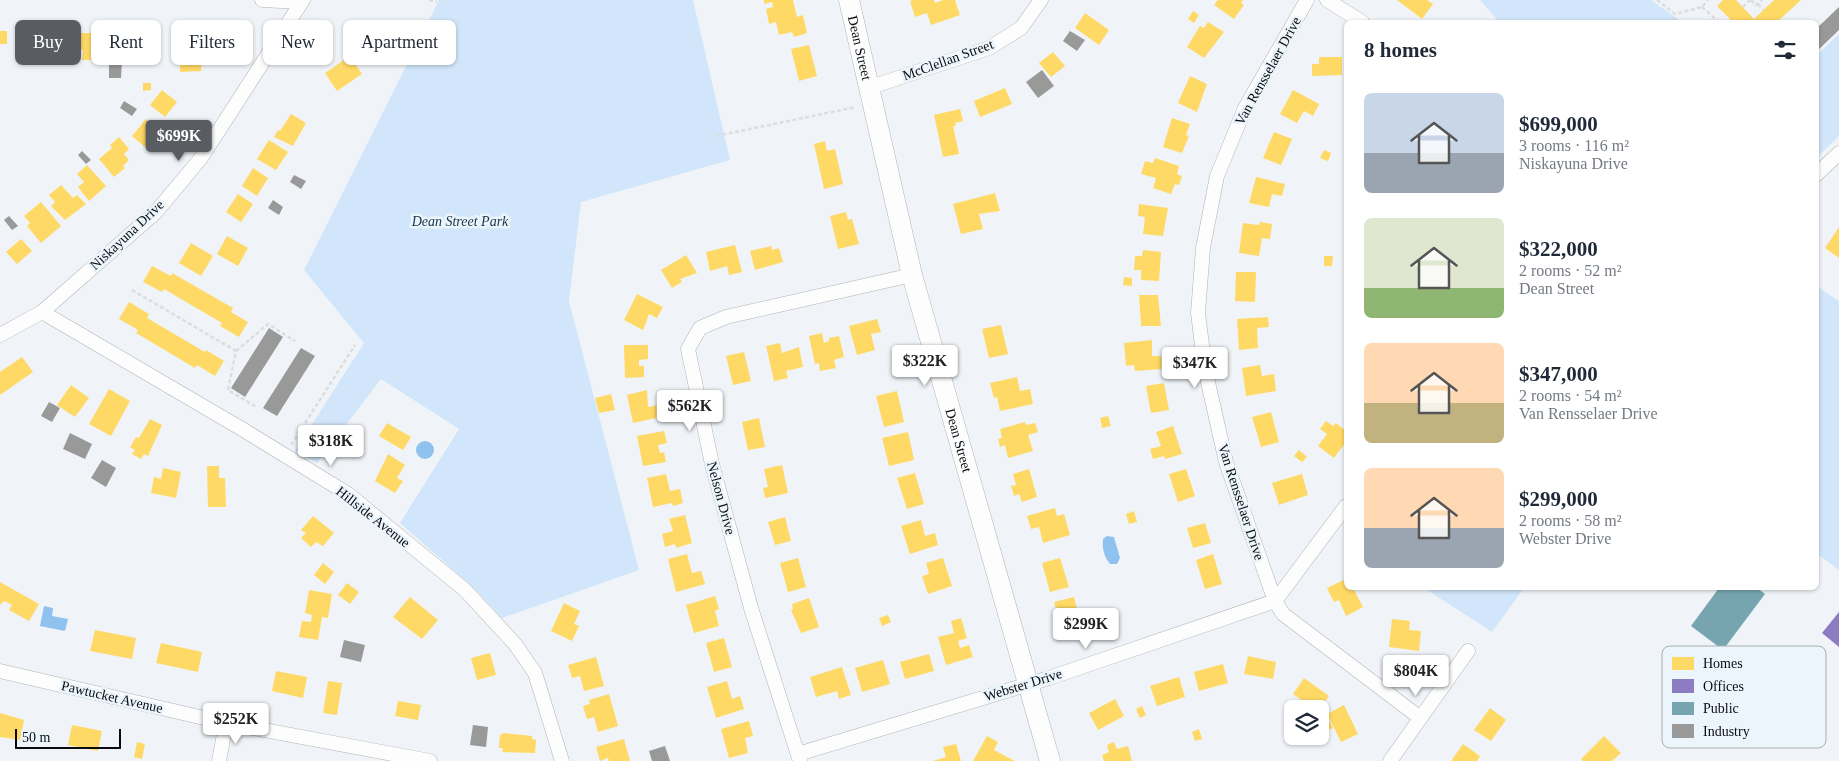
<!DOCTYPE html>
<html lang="en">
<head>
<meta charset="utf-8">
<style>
  :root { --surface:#fff; --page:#f6f6f7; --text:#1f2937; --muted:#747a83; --accent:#595d61 }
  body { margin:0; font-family:Georgia,serif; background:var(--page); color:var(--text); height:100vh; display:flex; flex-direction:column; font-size:19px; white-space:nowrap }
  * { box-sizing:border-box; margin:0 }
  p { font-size:16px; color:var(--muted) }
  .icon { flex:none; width:28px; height:28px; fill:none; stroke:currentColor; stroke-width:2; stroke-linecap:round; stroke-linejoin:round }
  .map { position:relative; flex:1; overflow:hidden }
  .panel { position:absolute; left:1344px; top:20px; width:475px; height:570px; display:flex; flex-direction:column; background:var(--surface); border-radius:8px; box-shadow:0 1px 4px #0004 }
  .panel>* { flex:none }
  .banner { position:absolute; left:15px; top:20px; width:475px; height:45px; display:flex; gap:10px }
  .buttons { position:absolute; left:1284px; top:700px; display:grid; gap:10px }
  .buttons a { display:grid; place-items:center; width:45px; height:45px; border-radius:8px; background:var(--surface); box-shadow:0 1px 4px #0004; font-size:25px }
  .scale { position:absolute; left:15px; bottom:12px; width:106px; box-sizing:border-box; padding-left:5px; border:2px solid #080c10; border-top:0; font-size:14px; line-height:18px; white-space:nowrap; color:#080c10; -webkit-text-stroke:4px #ecf5fc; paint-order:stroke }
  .price { position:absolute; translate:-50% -42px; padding:0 11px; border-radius:5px; background:#fff; color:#222; font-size:16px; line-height:32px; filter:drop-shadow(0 1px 2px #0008) }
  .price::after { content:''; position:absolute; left:50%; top:30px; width:15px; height:11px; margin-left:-8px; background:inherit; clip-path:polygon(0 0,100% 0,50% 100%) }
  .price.current { background:var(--accent); color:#fff }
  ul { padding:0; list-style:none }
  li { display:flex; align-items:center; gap:15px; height:125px; padding:0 20px }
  li span { display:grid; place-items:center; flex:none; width:140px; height:100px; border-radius:8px; color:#555 }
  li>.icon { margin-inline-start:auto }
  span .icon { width:60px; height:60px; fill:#fffc; stroke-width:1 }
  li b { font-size:21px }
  h2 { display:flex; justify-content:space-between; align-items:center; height:60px; padding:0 20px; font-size:21px }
  .tag { padding:0 18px; border-radius:8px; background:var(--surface); box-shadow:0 1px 4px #0004; font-size:18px; line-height:45px }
  .tag.current { background:var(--accent); color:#fff }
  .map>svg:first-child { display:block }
  .green { fill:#d1e6fa }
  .water { fill:#8fc2ee }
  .homes { fill:#ffd966 }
  .offices { fill:#8e7cc3 }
  .public { fill:#76a5af }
  .industry { fill:#999 }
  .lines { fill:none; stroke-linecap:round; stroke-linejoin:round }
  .street-casing { stroke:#afb3b7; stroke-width:15 }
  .secondary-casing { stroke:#afb3b7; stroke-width:21 }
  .path { stroke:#dcddde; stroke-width:2.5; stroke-dasharray:4 2.5; stroke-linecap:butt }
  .street { stroke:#fdfdfe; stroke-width:14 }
  .secondary { stroke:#fdfdfe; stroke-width:20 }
  .labels { text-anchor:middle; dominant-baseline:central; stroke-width:5; stroke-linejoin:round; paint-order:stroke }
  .street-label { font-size:14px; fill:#080c10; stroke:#ecf5fc }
  .park-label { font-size:14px; font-style:italic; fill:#15344c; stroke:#ecf5fc }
  .key { fill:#ecf5fc; stroke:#a8afb5; stroke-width:1 }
  .key-label { font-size:14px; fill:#080c10 }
</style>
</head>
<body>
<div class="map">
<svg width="1839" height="761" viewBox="0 0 1839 761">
  <rect width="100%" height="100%" fill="#f0f4f8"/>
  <path class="green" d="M439 0H693L730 160 581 202 569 301 639 570 502 618 474 588 400 523 459 429 381 379 317 463 295 451 364 343 304 270Z
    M1480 0H1651L1682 22H1499Z
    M1839 34V136L1816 158V56Z
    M1816 286 1839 301V570L1816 553Z
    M1424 588H1524L1492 632Z"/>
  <path class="water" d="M416 450a9 9 0 1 1 18 0a9 9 0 1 1-18 0Z
    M1107 536 1114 537 1120 558 1117 564H1110C1104 557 1102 548 1103 539Z
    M44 606 53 608 52 616 68 619 65 631 40 626Z"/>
  <path class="homes" d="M764 0H793L797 17 803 15 807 33 794 37 792 32 779 35 776 22 769 24 766 9 773 7 772 2 764 4Z
    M913 0H934L935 3 943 0H955L960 15 931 25 927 13 915 17 910 1Z
    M1218 0H1243L1241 3 1244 5 1234 19 1214 5Z
    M1397 0H1427L1433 4 1422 19Z
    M1723 0H1736L1754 19 1774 0H1801L1777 22H1733L1717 6Z
    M1193 11 1199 15 1194 23 1188 19Z
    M1085 13 1109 30 1099 45 1075 28Z
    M1208 22 1224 32 1204 58 1187 47 1200 26 1204 28Z
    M20 29 42 32V39H56L55 56H47V51L20 50Z
    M0 31H7V44H0Z
    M77 33H105V55H95V60H82L83 50H77Z
    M115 33 134 34 132 53 114 52Z
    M145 36H159V46H155V53H151V57H145Z
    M203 39 201 71 180 72V61H185V52H193L192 40Z
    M809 45 817 76 799 81 791 49Z
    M1053 52 1065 66 1051 77 1039 63Z
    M350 56 362 74 337 91 325 73Z
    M1319 57H1342V75L1312 76V64H1319Z
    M1190 76 1207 84 1197 112 1178 103Z
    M143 83H151V90L143 91Z
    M1005 88 1012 104 980 117 974 101Z
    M162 90 177 102 165 117 150 105Z
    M1293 90 1319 104 1313 116 1304 111 1297 123 1280 114Z
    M960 109 963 121 955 123 956 126H953L959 154 943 157 934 115Z
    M291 114 306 123 293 146 274 137 278 130 280 131Z
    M1172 118 1190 124 1186 135 1189 136 1182 153 1163 147Z
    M146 119 160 131 145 147 132 136Z
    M1274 132 1292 139 1281 165 1263 158Z
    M119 137 129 149 124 154 129 160 123 166 125 168 114 177 99 159 112 148 110 145Z
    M269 140 288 152 276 170 257 159Z
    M825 141 827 151 835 149 843 184 824 189 814 144Z
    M1324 150 1331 153 1328 161 1320 158Z
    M1155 158 1179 166 1177 174 1182 176 1179 185 1175 184 1171 194 1153 188 1156 178 1141 174 1145 161 1153 163Z
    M87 165 106 186 89 201 78 187 84 182 77 174Z
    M253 168 268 178 257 196 242 186Z
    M1256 177 1285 184 1282 196 1272 194 1269 207 1249 203Z
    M61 185 73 198 77 195 86 204 65 220 51 206 55 202 49 195Z
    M995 193 1000 211 979 214 983 229 961 234 953 204Z
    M238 194 253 204 241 222 226 212Z
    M41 202 61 226 41 243 27 226 30 223 24 216Z
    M1139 204 1168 208 1163 236 1143 234 1145 217 1138 216Z
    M846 212 848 220 852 219 859 244 838 249 830 216Z
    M1260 222 1272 224 1270 239 1262 238 1259 256 1239 253 1243 223 1259 225Z
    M1839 227V258L1825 248Z
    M227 236 248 248 238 266 217 254Z
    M21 239 32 251 17 264 6 252Z
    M191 243 213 256 201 276 179 263Z
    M735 245 742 272 729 275 727 266 710 271 706 252Z
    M771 246 772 250 779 248 783 262 755 270 750 251Z
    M1143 250 1161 252 1159 281 1141 280V270H1134L1135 256H1142Z
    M686 255 697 273 680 279 682 282 672 288 661 270Z
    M1324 256H1333L1332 266H1324Z
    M152 266 171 276 172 273 233 308 231 312 248 322 239 337 220 326 222 323 164 289 162 292 143 282Z
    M1236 272H1256L1255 302 1235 301Z
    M1124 277 1132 278V286L1123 285Z
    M637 294 663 307 657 318 649 314 643 330 624 320Z
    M1139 295H1158L1161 326H1141Z
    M129 302 149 314 147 318 205 352 206 350 224 361 215 376 197 365 195 368 136 333 138 330 119 319Z
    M1268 317 1269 327 1257 328 1258 348 1239 350 1237 319Z
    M877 319 881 332 871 334 875 350 857 355 849 326Z
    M1001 325 1008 354 989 358 982 329Z
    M822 333 824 343 829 341V338L839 336 844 357 834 360 836 368 820 371 819 363 815 364 809 336Z
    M1152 340V356H1161L1163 369 1135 371 1134 365 1126 366 1124 343Z
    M780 343 782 353 799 347 803 367 786 371 788 378 774 381 766 346Z
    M624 345H648V359L639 360V366H644V377L625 378Z
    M744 352 751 381 733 385 726 356Z
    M22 357 33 372 0 395V372Z
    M1260 365 1262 376 1274 374 1276 391 1246 396 1242 368Z
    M1017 377 1020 391 1030 389 1033 404 1000 411 997 397 994 398 990 383Z
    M1164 383 1169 410 1151 413 1146 386Z
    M71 385 89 398 75 417 57 405Z
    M109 389 130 401 111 436 89 424Z
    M647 390 648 407 659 405 661 417 633 423 627 395Z
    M897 391 904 422 884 427 876 396Z
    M611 394 615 410 599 413 595 398Z
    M1271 412 1279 442 1261 447 1252 417Z
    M1108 416 1111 426 1102 428 1100 418Z
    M759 418 765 447 748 450 742 422Z
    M150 419 162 425 148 456 144 454 141 459 132 454 135 450 130 447 136 437 139 438Z
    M1326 421 1333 426 1336 423 1346 431V442L1334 458 1318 446 1327 434 1320 429Z
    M1025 422 1026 425 1035 423 1038 432 1028 435 1033 451 1008 458 1005 445 1000 447 998 439 1002 438 1000 429Z
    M387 423 411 437 403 450 379 436Z
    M1173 426 1182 454 1165 459 1164 456 1153 459 1150 449 1161 446 1156 432Z
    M664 431 667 443 658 445 660 453 664 452 666 462 643 466 637 436Z
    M908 432 914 460 889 466 882 438Z
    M1299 450 1307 457 1302 462 1294 456Z
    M388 454 405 465 397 478 403 481 395 493 375 481Z
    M782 465 788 493 765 498 763 488 768 487 764 469Z
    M207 466H219V478H225L226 507H208Z
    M163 468 181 472 176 498 151 493 154 477 161 479Z
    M1029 469 1037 497 1022 502 1019 494 1014 496 1011 486 1016 485 1013 474Z
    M1186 469 1195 496 1178 502 1169 474Z
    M915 473 924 504 907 509 897 478Z
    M666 474 670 491 680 489 683 503 673 506 672 503 653 507 647 478Z
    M1302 474 1308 495 1279 505 1272 483Z
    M1055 508 1057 516 1064 514 1070 535 1043 543 1039 527 1031 529 1027 516Z
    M1134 511 1137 522 1129 524 1126 514Z
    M685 515 692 543 676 548 675 544 665 547 662 534 673 531 669 519Z
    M313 516 334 533 323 546 316 542 311 547 301 538 306 533 301 530Z
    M785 517 791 541 775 545 768 522Z
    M921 520 925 536 935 533 938 545 910 554 901 526Z
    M1205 523 1211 543 1193 548 1187 528Z
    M687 554 692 573 701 571 705 584 676 592 668 559Z
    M1213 554 1222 584 1205 589 1196 560Z
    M798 558 806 587 788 592 780 563Z
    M943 558 952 586 928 594 922 576 929 574 926 563Z
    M1060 558 1069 587 1050 592 1042 563Z
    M323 563 334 572 325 584 314 575Z
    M1346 579V588H1353L1363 607 1346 616 1339 600 1334 602 1327 588Z
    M0 582 39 604 29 621 9 610 12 605 4 601 0 605Z
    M347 583 359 592 350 604 338 595Z
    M309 590 332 594 328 618 322 617 318 640 299 637 302 621 311 622 312 615 305 613Z
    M715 596 719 609 715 611 719 626 694 633 686 605Z
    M410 597 438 620 422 639 393 617Z
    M1074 597 1078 613 1086 611 1089 622 1062 630 1054 602Z
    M809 598 819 627 801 633 791 610 793 609 792 604Z
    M564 603 580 611 574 624 579 626 572 641 551 631Z
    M888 615 891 622 882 626 879 618Z
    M961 618 967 638 958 641 960 648 969 645 973 657 946 665 938 637 954 633 951 621Z
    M1392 619 1410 621 1409 630 1421 631 1419 651 1389 647Z
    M95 630 136 638 132 659 90 651Z
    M724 638 732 667 714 672 706 643Z
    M161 643 202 652 198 672 156 663Z
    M490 653 496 675 477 680 471 658Z
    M929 654 934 671 905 679 900 662Z
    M1248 656 1276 662 1273 679 1244 674Z
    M596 657 604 686 584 691 580 676 572 678 568 665Z
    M883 660 890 684 862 692 855 668Z
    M1223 664 1228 683 1199 691 1194 672Z
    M842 667 851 695 839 699 837 691 816 697 810 677Z
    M276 671 307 677 303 698 272 691Z
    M1179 677 1185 697 1157 706 1150 686Z
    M1304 678 1329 696 1319 709H1314L1293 694Z
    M328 681 342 683 337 715 323 713Z
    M727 681 732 699 740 696 744 709 716 718 707 687Z
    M609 694 618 726 598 732 594 717 587 719 583 706 590 704 589 700Z
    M1115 699 1124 716 1098 730 1089 713Z
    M398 701 421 705 418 720 395 716Z
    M1344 705 1358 734 1341 742 1327 714Z
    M1142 706 1146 715 1140 718 1136 709Z
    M1490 708 1506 720 1491 741 1474 730Z
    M0 713 24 720 20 740 0 737Z
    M1328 719 1333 728 1326 731 1322 722Z
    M749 721 753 736 745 738 748 753 729 758 721 729Z
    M72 725 102 731 98 751 68 745Z
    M1199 729 1202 739 1195 741 1192 732Z
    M504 733 532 736V739L536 740 535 753 502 752 503 748H499L500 735Z
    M987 736 998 742 994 750 1015 761H973Z
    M1604 736 1621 753 1612 761H1583L1581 759Z
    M624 739 630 761H609L608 758 600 761 596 747Z
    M137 742 145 744 142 759 134 757Z
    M1114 742 1117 749 1128 746 1132 761H1104L1102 755 1109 752 1107 745Z
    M956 744 961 761H933L946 757 943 747Z
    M1463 744 1480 756 1477 761H1451Z"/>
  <path class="offices" d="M1839 612V647L1822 633Z"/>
  <path class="public" d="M1719 588H1757L1765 594 1723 650 1691 626Z"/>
  <path class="industry" d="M1839 7V30L1816 52V29Z
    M1070 31 1085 40 1077 51 1063 41Z
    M109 61H122L121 78H109Z
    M1042 70 1054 86 1038 98 1026 82Z
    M124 101 137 109 132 116 120 108Z
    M82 151 91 160 86 164 78 155Z
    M294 175 306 181 301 189 290 182Z
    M273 200 283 207 279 215 268 208Z
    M9 216 18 226 12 230 4 220Z
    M269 328 283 337 245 397 231 388Z
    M301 348 315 356 277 416 263 408Z
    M49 402 60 408 52 422 41 416Z
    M70 433 92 444 85 459 63 449Z
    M102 460 116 468 106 487 91 478Z
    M344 640 365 645 361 662 340 657Z
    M473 725 488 727 486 747 470 745Z
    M665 746 670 761H652L649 751Z"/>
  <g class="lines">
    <defs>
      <path id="street" d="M262 0 302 2
        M1307 0 1245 108 1217 176 1203 248 1198 313 1205 369 1226 462 1275 601 1283 614 1419 717
        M1327 0 1362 22
        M868 88 989 48 1021 28 1041 0
        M1816 175 1839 153
        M42 312 156 212 201 158 303 0
        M0 335 42 312 242 429 348 494 465 590 515 644 535 673 562 761
        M0 671 226 723 430 761
        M798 754 1049 678 1275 601 1346 506
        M219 761 226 723
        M800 761 751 608 712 464 688 349 700 328 726 317 912 275
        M1390 761 1468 651"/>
      <g id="secondary">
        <path id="s1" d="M849 0 912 275 1050 761"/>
      </g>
    </defs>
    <use href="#street" class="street-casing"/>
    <use href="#secondary" class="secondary-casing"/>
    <path class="path" d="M429 0 437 2
      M1657 0 1675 14 1702 7 1708 0
      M1751 0 1756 5 1762 0
      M1758 4 1763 10
      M1702 7 1719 22
      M1743 7 1750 0
      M716 136 856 107
      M132 290 236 351 228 390 255 406
      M236 351 268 324 295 341
      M291 445 355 345"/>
    <use href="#street" class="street"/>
    <use href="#secondary" class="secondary"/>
  </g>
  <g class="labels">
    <g class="street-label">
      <text stroke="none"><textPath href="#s1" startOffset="49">Dean Street</textPath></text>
      <text transform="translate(948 60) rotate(-20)">McClellan Street</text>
      <text transform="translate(1268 71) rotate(-61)">Van Rensselaer Drive</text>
      <text transform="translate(127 235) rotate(-43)">Niskayuna Drive</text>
      <text stroke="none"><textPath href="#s1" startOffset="454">Dean Street</textPath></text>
      <text transform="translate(721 498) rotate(75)">Nelson Drive</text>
      <text transform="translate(1241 502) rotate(72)">Van Rensselaer Drive</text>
      <text transform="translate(373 517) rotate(38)">Hillside Avenue</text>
      <text transform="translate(1023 685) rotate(-17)">Webster Drive</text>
      <text transform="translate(112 697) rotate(13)">Pawtucket Avenue</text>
    </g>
    <g class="park-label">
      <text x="460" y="221">Dean Street Park</text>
    </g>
  </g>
  <rect x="1662" y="646" width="164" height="102" rx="8" class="key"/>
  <rect x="1672" y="657" width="22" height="13" fill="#ffd966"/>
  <rect x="1672" y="679" width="22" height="14" fill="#8e7cc3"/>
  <rect x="1672" y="702" width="22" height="13" fill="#76a5af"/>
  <rect x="1672" y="724" width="22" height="14" fill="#999"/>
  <g class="key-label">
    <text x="1703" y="668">Homes</text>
    <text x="1703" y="691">Offices</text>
    <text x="1703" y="713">Public</text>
    <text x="1703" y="736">Industry</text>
  </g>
</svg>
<div class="buttons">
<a><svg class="icon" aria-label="layers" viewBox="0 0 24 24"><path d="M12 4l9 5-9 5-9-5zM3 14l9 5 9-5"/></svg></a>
</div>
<div class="scale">50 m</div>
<b class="price current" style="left:179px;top:162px">$699K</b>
<b class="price" style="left:925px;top:387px">$322K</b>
<b class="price" style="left:1195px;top:389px">$347K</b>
<b class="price" style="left:690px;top:432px">$562K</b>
<b class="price" style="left:331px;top:467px">$318K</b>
<b class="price" style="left:1086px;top:650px">$299K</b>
<b class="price" style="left:1416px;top:697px">$804K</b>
<b class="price" style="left:236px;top:745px">$252K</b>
<div class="banner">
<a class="tag current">Buy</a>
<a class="tag">Rent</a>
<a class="tag">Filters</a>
<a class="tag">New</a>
<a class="tag">Apartment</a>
</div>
<section class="panel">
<h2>8 homes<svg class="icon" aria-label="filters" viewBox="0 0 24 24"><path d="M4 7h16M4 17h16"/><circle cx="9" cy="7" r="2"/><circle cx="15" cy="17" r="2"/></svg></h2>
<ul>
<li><span style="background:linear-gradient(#c9d6e8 60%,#9aa5b1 0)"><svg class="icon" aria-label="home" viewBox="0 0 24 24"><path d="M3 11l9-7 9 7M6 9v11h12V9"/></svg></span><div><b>$699,000</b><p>3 rooms · 116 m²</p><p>Niskayuna Drive</p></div></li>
<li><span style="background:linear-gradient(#dfe7d0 70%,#8fb573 0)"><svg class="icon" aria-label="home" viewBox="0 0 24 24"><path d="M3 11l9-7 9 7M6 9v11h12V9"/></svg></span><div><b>$322,000</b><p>2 rooms · 52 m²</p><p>Dean Street</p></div></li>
<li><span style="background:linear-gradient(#ffd9b3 60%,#c2b280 0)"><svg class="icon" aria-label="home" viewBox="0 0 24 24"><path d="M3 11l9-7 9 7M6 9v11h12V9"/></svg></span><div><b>$347,000</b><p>2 rooms · 54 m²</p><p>Van Rensselaer Drive</p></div></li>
<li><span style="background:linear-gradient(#ffd9b3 60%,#9aa5b1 0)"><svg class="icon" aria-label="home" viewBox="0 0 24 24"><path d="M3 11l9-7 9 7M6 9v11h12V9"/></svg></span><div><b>$299,000</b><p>2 rooms · 58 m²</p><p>Webster Drive</p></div></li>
</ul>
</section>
</div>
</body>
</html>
